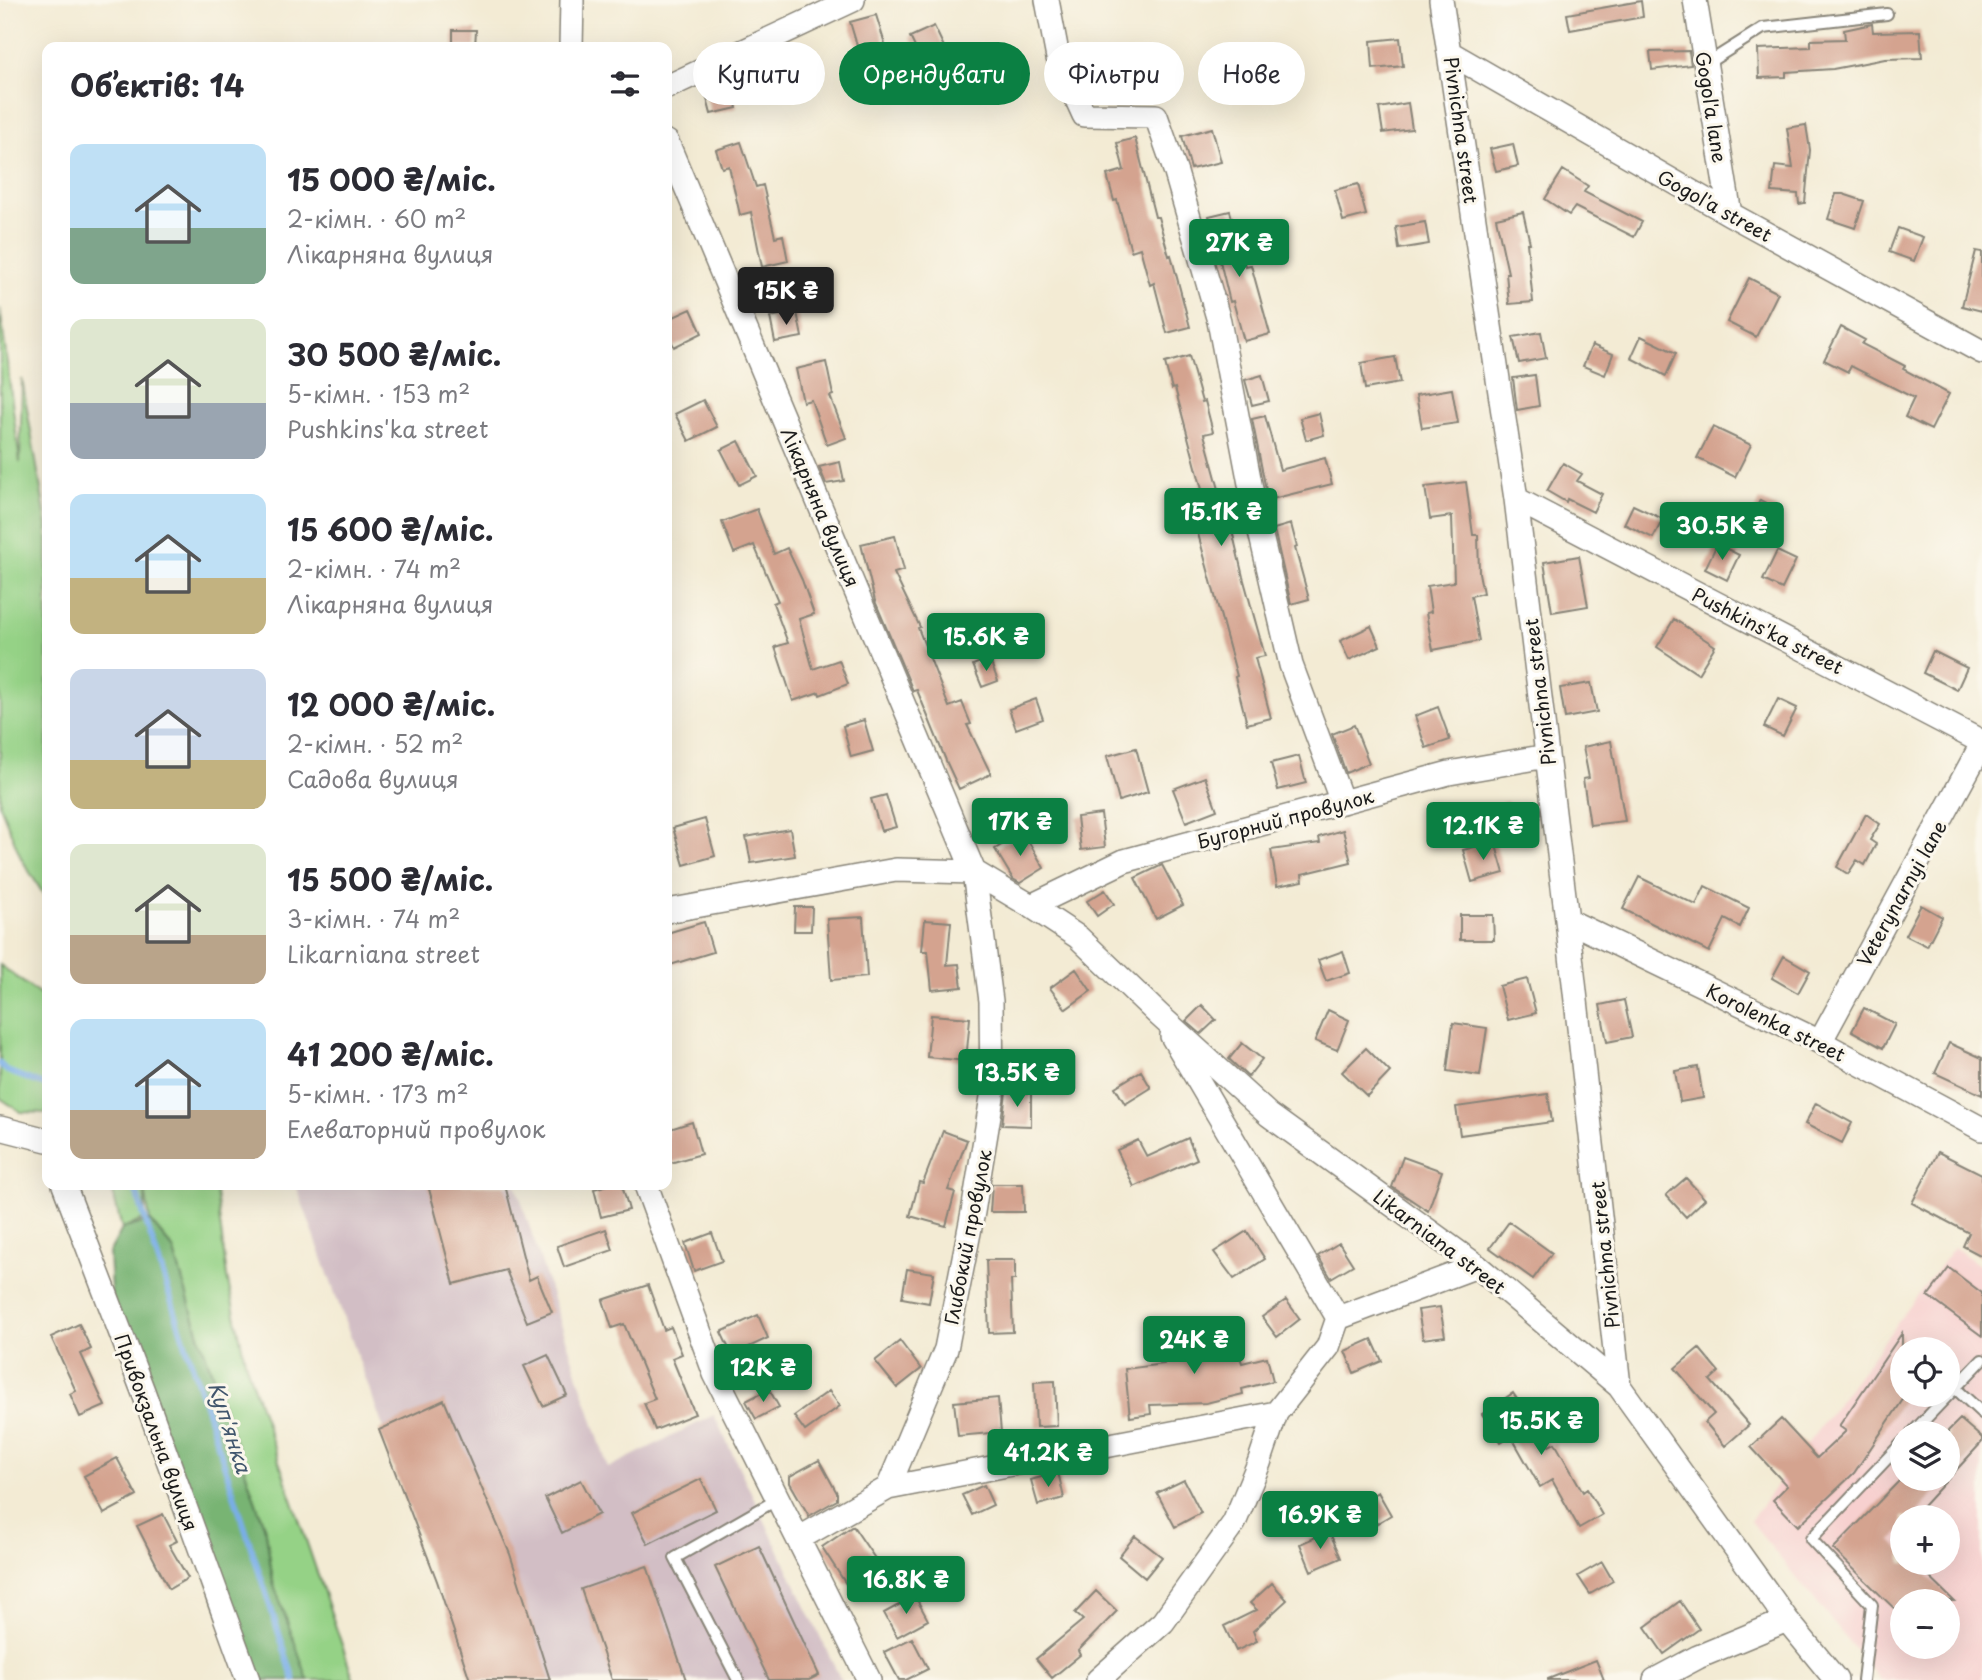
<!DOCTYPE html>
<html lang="uk">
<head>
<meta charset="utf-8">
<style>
  :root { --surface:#fff; --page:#f7f7f7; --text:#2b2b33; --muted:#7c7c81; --accent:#0b8043 }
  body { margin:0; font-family:"Playpen Sans",sans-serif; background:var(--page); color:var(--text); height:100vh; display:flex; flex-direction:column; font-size:26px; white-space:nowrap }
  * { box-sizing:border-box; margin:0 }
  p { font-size:23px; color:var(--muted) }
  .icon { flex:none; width:38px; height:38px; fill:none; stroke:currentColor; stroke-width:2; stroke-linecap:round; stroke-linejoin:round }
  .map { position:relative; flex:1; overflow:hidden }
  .panel { position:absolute; left:42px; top:42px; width:630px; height:1148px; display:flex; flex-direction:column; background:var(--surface); border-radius:14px; box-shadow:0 7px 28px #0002 }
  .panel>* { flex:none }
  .guide { position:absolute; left:693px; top:42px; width:665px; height:63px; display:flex; gap:14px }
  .tools { position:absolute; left:1890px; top:1337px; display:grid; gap:14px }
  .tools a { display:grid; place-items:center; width:70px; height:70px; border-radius:50%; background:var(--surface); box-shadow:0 7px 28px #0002; font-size:35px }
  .price { position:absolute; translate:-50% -60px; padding:0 16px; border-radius:7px; background:var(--accent); color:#fff; font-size:23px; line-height:46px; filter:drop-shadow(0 2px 4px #0008) }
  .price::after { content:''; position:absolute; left:50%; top:42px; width:21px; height:16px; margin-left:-10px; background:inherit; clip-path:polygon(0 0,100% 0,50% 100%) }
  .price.on { background:#222; color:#fff }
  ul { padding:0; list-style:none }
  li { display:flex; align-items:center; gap:21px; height:175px; padding:0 28px }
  li span { display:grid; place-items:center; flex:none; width:196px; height:140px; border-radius:14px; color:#555 }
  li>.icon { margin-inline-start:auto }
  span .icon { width:84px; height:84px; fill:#fffc; stroke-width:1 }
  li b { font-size:30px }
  h2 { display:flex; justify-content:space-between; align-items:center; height:84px; padding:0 28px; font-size:30px }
  .chip { padding:0 24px; border-radius:32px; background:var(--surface); box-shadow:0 7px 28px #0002; font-size:24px; line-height:63px }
  .chip.on { background:var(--accent); color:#fff }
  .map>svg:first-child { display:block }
  .built { fill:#f7d0cf; fill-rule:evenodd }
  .industrial { fill:#d2bec5 }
  .green { fill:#95d286; stroke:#587751; stroke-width:2 }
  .forest { fill:#78b473; stroke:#4a6848; stroke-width:2 }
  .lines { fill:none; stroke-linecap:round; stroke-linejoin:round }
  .stream { stroke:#79aee7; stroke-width:6 }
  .building { fill:#d4a38f }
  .service-casing { stroke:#888478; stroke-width:14 }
  .minor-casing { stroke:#888478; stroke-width:26 }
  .service { stroke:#fff; stroke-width:10 }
  .minor { stroke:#fff; stroke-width:23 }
  .labels { text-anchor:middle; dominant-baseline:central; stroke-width:6; stroke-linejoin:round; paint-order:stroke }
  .street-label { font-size:19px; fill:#1c1c1c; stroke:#fbf7ec }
  .water-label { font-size:21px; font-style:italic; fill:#41566d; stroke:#fbf7ec }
</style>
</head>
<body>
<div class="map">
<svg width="1982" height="1680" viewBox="0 0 1982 1680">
  <rect width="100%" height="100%" fill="#fbf7ec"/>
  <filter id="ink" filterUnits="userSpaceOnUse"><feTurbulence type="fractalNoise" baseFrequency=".0143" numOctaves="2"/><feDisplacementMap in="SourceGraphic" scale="14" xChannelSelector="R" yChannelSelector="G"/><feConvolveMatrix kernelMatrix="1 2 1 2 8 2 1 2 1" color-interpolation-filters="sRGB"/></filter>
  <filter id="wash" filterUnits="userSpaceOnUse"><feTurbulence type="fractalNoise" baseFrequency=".00686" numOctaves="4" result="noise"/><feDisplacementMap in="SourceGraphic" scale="28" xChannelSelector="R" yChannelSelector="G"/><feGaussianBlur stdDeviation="1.57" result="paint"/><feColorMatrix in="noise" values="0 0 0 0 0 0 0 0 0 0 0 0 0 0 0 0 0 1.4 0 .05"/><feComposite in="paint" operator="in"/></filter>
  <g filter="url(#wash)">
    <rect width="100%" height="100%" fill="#f3ebd4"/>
    <path class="built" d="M1954 1247 1982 1267V1680H1880L1750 1521ZM1902 1349H1948V1395H1902ZM1902 1433H1948V1479H1902ZM1902 1517H1948V1563H1902ZM1902 1601H1948V1647H1902Z"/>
    <path class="industrial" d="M296 1185H516L608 1468 714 1415 841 1680H474Z"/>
    <path class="green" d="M0 308 20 463 22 379 47 525V900L21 858 0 805Z
      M0 965 47 1000V1113L21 1112 0 1098Z
      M111 1185H215L227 1277 246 1365 354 1680H308L273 1582 266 1532 200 1338 173 1249 150 1221 145 1190V1219L122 1229Z"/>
    <path class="forest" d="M150 1221 173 1249 200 1338 266 1532 273 1582 308 1680H244L112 1312 109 1253 122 1229Z"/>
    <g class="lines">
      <path class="stream" d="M0 1064 7 1071 47 1086
        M134 1185 294 1680"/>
    </g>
    <g id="blocks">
      <path class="building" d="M1641 1 1643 17 1570 30 1567 14Z
        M876 15 885 44 859 52 850 22Z
        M1872 24 1873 32 1920 31 1922 58 1885 59 1833 69 1786 72V77L1759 78 1758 49 1811 47V40L1845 39 1844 30Z
        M934 26 945 49 921 60 910 37Z
        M453 30H476L475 47H453Z
        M1400 38 1403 66 1373 69 1371 41Z
        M1689 51 1691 65 1652 70 1650 52Z
        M733 89 737 108 711 114 706 95Z
        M1408 103 1412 129 1383 133 1379 108Z
        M1806 125 1810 150 1805 203 1799 204 1798 194 1772 192 1775 166 1793 168 1787 128Z
        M1212 128 1221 162 1191 169 1182 136Z
        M1135 138 1155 217H1158L1169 256 1171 255 1190 327 1167 333 1154 283 1150 285 1140 248 1131 251 1117 200 1114 201 1107 175 1124 170 1117 143Z
        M741 142 756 187 763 185 775 237 783 235 788 261 762 267 751 212 740 215 729 166 722 168 716 150Z
        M1513 144 1518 166 1496 171 1490 149Z
        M1563 170 1588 186 1584 192 1642 222 1634 237 1575 207 1569 215 1545 199Z
        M1358 184 1366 215 1343 221 1335 190Z
        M1836 194H1843L1864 201 1855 228 1828 219Z
        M1230 211 1245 266 1251 265 1270 334 1244 341 1233 301 1230 302 1209 216Z
        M1523 212 1530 243H1527L1533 302 1509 304 1506 273H1508L1496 218Z
        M1425 222 1429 244 1399 249 1396 227Z
        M1898 228 1923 237 1914 261 1889 252Z
        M1976 251 1982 252V311L1962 306Z
        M1749 278 1778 293 1756 337 1727 322Z
        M691 309 702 333 674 347 667 331V320Z
        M797 312 802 337 775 342 770 317Z
        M1841 327 1865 340 1862 344 1905 366 1903 369 1949 394 1931 430 1905 417 1914 398 1851 366 1848 372 1824 360Z
        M1541 332 1546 358 1519 363 1513 337Z
        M1641 336 1676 353 1666 376 1631 358Z
        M1592 345 1613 354 1605 375 1583 366Z
        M1189 356 1202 402 1205 401 1213 432 1204 434 1220 493 1223 492 1243 577 1265 656 1255 658 1271 718 1247 724 1235 677 1237 676 1189 501 1204 497 1175 388 1172 389 1165 363Z
        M1395 357 1400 383 1365 389 1361 363Z
        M826 362 833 395 830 396 846 438 827 445 811 400 803 402 796 369Z
        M1262 375 1269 401 1252 405 1245 380Z
        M1535 375 1539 406 1517 410 1513 378Z
        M1452 389 1458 423 1422 428 1416 395Z
        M703 400 717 427 689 441 675 414Z
        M1319 413 1324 435 1306 440 1300 418Z
        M1265 416 1280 470 1325 458 1332 484 1268 500 1252 419Z
        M1713 427 1751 445 1735 477 1697 458Z
        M739 441 757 476 739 485 721 450Z
        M840 462 844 481 826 484 819 467Z
        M1563 463 1582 474 1577 481 1602 494 1593 512 1567 499 1566 502 1547 491Z
        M1466 482 1473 535H1478L1479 573 1483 593 1471 596 1479 641 1433 650 1426 613 1431 612 1427 586 1454 582 1452 516 1430 519 1425 487Z
        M1760 500 1777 509 1764 536 1747 528Z
        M1633 505 1663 519 1653 538 1624 524Z
        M757 509 774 554 787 548 802 580 814 614 799 619 813 669 839 660 848 684 820 695 819 692 793 701 775 647 788 643 773 603 778 601 754 545 734 553 722 522Z
        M1291 524 1297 547 1295 548 1309 599 1291 604 1274 529Z
        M895 536 904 570 894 573 920 627 918 628 949 707 962 702 971 724 967 725 991 774 959 789 947 763 917 690 913 691 875 601 861 544Z
        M1717 544 1739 555 1727 580 1705 569Z
        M1777 551 1796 560 1782 589 1763 580Z
        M1579 556 1588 606 1552 612 1544 562Z
        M1674 619 1715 646 1698 674 1657 647Z
        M1371 626 1380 646 1349 660 1340 641Z
        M1933 651 1967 668 1957 690 1923 673Z
        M989 658 998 681 982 687 973 665Z
        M1591 683 1597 712 1565 718 1560 688Z
        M1036 699 1043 719 1016 729 1009 709Z
        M1778 699 1797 708 1783 736 1764 727Z
        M1438 707 1450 740 1426 748 1415 716Z
        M864 720 873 751 851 757 843 726Z
        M1354 725 1369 763 1346 773 1332 734Z
        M1611 741 1625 821 1590 825 1583 779 1589 778 1583 747Z
        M1136 748 1148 792 1119 801 1107 756Z
        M1299 756 1306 783 1278 790 1271 763Z
        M1205 777 1217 810 1186 822 1173 789Z
        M886 795 896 827 881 831 871 799Z
        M1507 802 1514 828 1490 834 1483 809Z
        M1101 814 1105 847 1081 850 1077 817Z
        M1866 814 1880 824 1870 840 1876 844 1865 865 1857 860 1848 874 1837 867Z
        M705 819 715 856 684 865 673 828Z
        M790 829 795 856 751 863 746 837Z
        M1343 830 1351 862 1302 874 1303 881 1277 886 1271 850 1320 843 1319 837Z
        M1023 832 1044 868 1020 883 1013 879 995 849Z
        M1495 842 1504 873 1472 882 1463 850Z
        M1162 865 1183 905 1156 919 1135 878Z
        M1639 877 1696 905 1705 886 1749 908 1740 927 1725 919 1709 952 1623 909Z
        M1105 890 1114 904 1097 916 1087 901Z
        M1921 905 1942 917 1927 946 1905 935Z
        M795 907H812L811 931H794Z
        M1460 915H1493L1494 940H1460Z
        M863 917 867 977 831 980 827 919Z
        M925 920 951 922 947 965 959 964 962 987 932 990 928 951H922Z
        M704 922 713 952 667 966V933Z
        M1343 951 1350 973 1326 981 1318 960Z
        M1784 956 1810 971 1798 993 1772 978Z
        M1076 969 1091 991 1066 1009 1050 988Z
        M1527 979 1536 1013 1508 1020 1499 986Z
        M1624 1000 1632 1037 1607 1042 1600 1005Z
        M1202 1005 1216 1020 1201 1034 1186 1021Z
        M1864 1008 1895 1024 1883 1048 1852 1031Z
        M1328 1010 1349 1020 1337 1050 1315 1041Z
        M931 1015 970 1018 966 1061 927 1057Z
        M1453 1023 1487 1028 1480 1076 1447 1071Z
        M1242 1043 1262 1059 1248 1077 1229 1059Z
        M1949 1043 1982 1058V1095L1935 1073Z
        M1366 1048 1390 1072 1367 1096 1342 1072Z
        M1698 1067 1703 1098 1680 1102 1675 1071Z
        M1141 1071 1151 1088 1125 1104 1115 1087Z
        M1006 1092 1031 1093V1126L1002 1125Z
        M1548 1094 1552 1122 1460 1135 1456 1107Z
        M1816 1103 1852 1123 1842 1143 1805 1124Z
        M692 1122 701 1154 667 1164V1130Z
        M943 1131 967 1140 948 1190 955 1192 946 1226 910 1216 919 1182 923 1183Z
        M1188 1138 1197 1159 1134 1187 1117 1150 1138 1140 1147 1157Z
        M1938 1152 1982 1174V1256L1963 1246 1969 1233 1912 1203Z
        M1403 1157 1442 1171 1428 1211 1392 1187Z
        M1686 1178 1705 1199 1686 1217 1666 1195Z
        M992 1184H1023L1024 1212H990Z
        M428 1185H505L529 1280 537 1276 552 1312 527 1322 506 1270 454 1284Z
        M608 1185H622L629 1210 601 1217 594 1189Z
        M1509 1222 1552 1253 1533 1279 1490 1248Z
        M606 1229 613 1250 564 1267 557 1246Z
        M1247 1231 1265 1259 1234 1279 1214 1252Z
        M712 1233 722 1261 694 1271 685 1243Z
        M1339 1243 1353 1265 1331 1278 1318 1256Z
        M986 1260H1015V1280H1011L1013 1332 989 1333Z
        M1949 1268 1982 1293V1336L1928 1296Z
        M907 1269 934 1273 929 1303 902 1298Z
        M648 1285 664 1330 671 1327 682 1354 672 1358 695 1414 655 1430 644 1403 655 1399 624 1324 612 1328 603 1300Z
        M1286 1300 1300 1319 1277 1337 1262 1317Z
        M1440 1307 1445 1336 1423 1339 1418 1310Z
        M758 1315 768 1338 732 1355 721 1332Z
        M79 1324 91 1349 81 1354 105 1406 80 1417 70 1394 76 1391 51 1337Z
        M1902 1333V1401L1854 1473 1798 1526 1773 1500 1787 1486 1751 1447 1781 1419 1817 1458 1846 1431 1839 1426Z
        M1225 1334H1232L1242 1363 1267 1357 1273 1381 1242 1389 1243 1394 1206 1403 1150 1405 1151 1414 1130 1417 1125 1369 1164 1364 1162 1349 1194 1345Z
        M1372 1339 1382 1361 1354 1373 1345 1351Z
        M900 1341 921 1369 897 1388 875 1361Z
        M1699 1348 1719 1372 1710 1380 1749 1425 1725 1446 1705 1422 1714 1414 1675 1368Z
        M548 1355 567 1395 543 1406 524 1366Z
        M1055 1381 1057 1426 1036 1427 1034 1382Z
        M769 1389 779 1407 756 1419 746 1401Z
        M829 1391 840 1406 805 1431 794 1416Z
        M1513 1393 1549 1446 1555 1443 1583 1492 1587 1489 1602 1515 1579 1528 1552 1480 1540 1487 1511 1436 1501 1442 1482 1414Z
        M998 1398 1001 1432 958 1436 954 1402Z
        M444 1400 510 1554 550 1680H470L437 1581 379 1430Z
        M1960 1419 1982 1438V1442L1913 1517H1902V1529L1892 1541 1902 1551V1563H1915L1954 1601H1902V1616L1833 1549 1901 1479H1948V1431Z
        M117 1458 137 1496 104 1514 84 1476Z
        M819 1460 837 1493V1500L809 1516 790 1483V1476Z
        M1058 1472 1064 1498 1038 1505 1031 1480Z
        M701 1479 716 1510 648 1544 632 1513Z
        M581 1480 599 1514 562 1533 545 1498Z
        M1184 1480 1201 1513 1175 1527 1157 1493Z
        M984 1485 993 1505 972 1515 962 1495Z
        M1378 1492 1391 1515 1369 1528 1356 1505Z
        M163 1514 177 1541 169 1545 188 1578 169 1589 137 1526Z
        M853 1526 878 1563 846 1584 822 1547Z
        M1329 1531 1341 1558 1311 1571 1300 1544Z
        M1135 1536 1162 1557 1145 1578 1119 1556Z
        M759 1546 819 1675 809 1680H769L715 1567Z
        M1602 1562 1613 1581 1590 1594 1578 1576Z
        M647 1566 686 1680H612L581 1589Z
        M1272 1583 1287 1600 1253 1631 1257 1641 1236 1651 1224 1626 1257 1610 1250 1603Z
        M1096 1591 1117 1611 1078 1651 1080 1655 1052 1678 1036 1659 1083 1620 1075 1613Z
        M915 1596 928 1620 897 1637 884 1613Z
        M1680 1601 1699 1629 1664 1654 1645 1627Z
        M912 1638 928 1669 906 1680H899L884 1652Z
        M1596 1660 1604 1680H1548V1679Z"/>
    </g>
  </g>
  <g filter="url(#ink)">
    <use href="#blocks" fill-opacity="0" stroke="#888478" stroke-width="2"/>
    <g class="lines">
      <defs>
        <path id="service" d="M1706 64 1763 28 1887 14
          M1955 1388 1982 1413
          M1912 1433 1982 1360
          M738 1680 675 1558 778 1499
          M1863 1680 1872 1605 1811 1539 1902 1443"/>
        <path id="minor" d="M1047 0 1058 58 1084 115 1156 116 1176 173 1219 321 1255 510 1291 665 1342 802
          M1441 0 1516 499 1567 920 1619 1386
          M1695 0 1730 214
          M571 47 572 0
          M1450 53 1730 214 1982 352
          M667 87 853 0
          M667 142 974 872 991 1001 992 1097 973 1212 946 1349 888 1488 798 1539
          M1516 499 1982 742
          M1031 906 1124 861 1449 773 1547 756
          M667 911 896 870 974 872 1031 906 1078 937 1159 1015 1269 1115 1477 1266 1619 1386 1787 1620 1836 1680
          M1567 920 1820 1042 1982 1129
          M1172 1036 1338 1318
          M1820 1042 1982 744
          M0 1128 47 1140
          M64 1185 143 1391 248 1680
          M646 1185 715 1374 869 1680
          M888 1488 1276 1413 1328 1347 1338 1318 1477 1266
          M1098 1680 1163 1622 1234 1523 1259 1463 1276 1413
          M1655 1680 1698 1657 1787 1620"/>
      </defs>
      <use href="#service" class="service-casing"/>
      <use href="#minor" class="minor-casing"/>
      <use href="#service" class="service"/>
      <use href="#minor" class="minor"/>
    </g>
  </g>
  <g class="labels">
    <g class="street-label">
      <text transform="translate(1712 107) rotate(81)">Gogol'a lane</text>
      <text transform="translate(1462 130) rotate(82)">Pivnichna street</text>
      <text transform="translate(1715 205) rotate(29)">Gogol'a street</text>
      <text transform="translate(821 507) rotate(67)">Лікарняна вулиця</text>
      <text transform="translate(1768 630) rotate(27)">Pushkins'ka street</text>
      <text transform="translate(1539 692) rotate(-97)">Pivnichna street</text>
      <text transform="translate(1285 818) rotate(-15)">Бугорний провулок</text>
      <text transform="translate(1901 893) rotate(-61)">Veterynarnyi lane</text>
      <text transform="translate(1776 1022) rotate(26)">Korolenka street</text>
      <text transform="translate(967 1237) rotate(-79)">Глибокий провулок</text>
      <text transform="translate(1440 1241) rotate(37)">Likarniana street</text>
      <text transform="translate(1604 1255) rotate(-96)">Pivnichna street</text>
      <text transform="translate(157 1432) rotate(70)">Привокзальна вулиця</text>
    </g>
    <g class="water-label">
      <text transform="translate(231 1427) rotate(72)">Куп'янка</text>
    </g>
  </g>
</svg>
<div class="tools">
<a><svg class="icon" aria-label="locate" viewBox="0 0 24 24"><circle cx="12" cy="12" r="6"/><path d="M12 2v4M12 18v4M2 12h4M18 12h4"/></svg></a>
<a><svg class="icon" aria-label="layers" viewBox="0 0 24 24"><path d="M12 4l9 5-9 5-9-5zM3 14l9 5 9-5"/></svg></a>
<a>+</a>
<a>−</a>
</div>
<b class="price" style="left:1239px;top:279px">27K ₴</b>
<b class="price on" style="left:786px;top:327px">15K ₴</b>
<b class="price" style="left:1221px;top:548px">15.1K ₴</b>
<b class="price" style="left:1722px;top:562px">30.5K ₴</b>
<b class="price" style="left:986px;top:673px">15.6K ₴</b>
<b class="price" style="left:1020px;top:858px">17K ₴</b>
<b class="price" style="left:1483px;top:862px">12.1K ₴</b>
<b class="price" style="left:1017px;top:1109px">13.5K ₴</b>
<b class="price" style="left:1194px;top:1376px">24K ₴</b>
<b class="price" style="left:763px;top:1404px">12K ₴</b>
<b class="price" style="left:1541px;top:1457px">15.5K ₴</b>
<b class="price" style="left:1048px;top:1489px">41.2K ₴</b>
<b class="price" style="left:1320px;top:1551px">16.9K ₴</b>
<b class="price" style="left:906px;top:1616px">16.8K ₴</b>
<div class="guide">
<a class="chip">Купити</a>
<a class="chip on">Орендувати</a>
<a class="chip">Фільтри</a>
<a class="chip">Нове</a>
</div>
<section class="panel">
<h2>Об’єктів: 14<svg class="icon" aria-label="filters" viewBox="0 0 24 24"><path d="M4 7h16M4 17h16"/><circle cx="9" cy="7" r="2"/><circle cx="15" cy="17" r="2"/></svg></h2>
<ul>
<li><span style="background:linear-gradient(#bfe0f5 60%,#7fa58c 0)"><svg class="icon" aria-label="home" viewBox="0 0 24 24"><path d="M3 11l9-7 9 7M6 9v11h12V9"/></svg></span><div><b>15 000 ₴/міс.</b><p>2-кімн. · 60 m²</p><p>Лікарняна вулиця</p></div></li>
<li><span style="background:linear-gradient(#dfe7d0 60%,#9aa5b1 0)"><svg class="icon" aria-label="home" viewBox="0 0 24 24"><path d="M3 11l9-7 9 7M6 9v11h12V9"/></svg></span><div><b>30 500 ₴/міс.</b><p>5-кімн. · 153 m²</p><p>Pushkins'ka street</p></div></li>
<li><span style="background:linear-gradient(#bfe0f5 60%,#c2b280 0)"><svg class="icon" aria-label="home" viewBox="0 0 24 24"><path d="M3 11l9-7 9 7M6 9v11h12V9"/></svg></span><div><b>15 600 ₴/міс.</b><p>2-кімн. · 74 m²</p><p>Лікарняна вулиця</p></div></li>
<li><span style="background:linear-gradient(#c9d6e8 65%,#c2b280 0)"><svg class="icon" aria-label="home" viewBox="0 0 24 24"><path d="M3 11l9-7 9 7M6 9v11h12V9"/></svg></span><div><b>12 000 ₴/міс.</b><p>2-кімн. · 52 m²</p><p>Садова вулиця</p></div></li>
<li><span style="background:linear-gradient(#dfe7d0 65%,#b9a48a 0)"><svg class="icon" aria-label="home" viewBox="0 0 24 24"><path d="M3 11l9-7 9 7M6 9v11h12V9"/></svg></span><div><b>15 500 ₴/міс.</b><p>3-кімн. · 74 m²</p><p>Likarniana street</p></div></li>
<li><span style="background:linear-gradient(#bfe0f5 65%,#b9a48a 0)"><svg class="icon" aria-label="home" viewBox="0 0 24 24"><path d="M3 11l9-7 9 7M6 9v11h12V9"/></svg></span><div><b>41 200 ₴/міс.</b><p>5-кімн. · 173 m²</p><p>Елеваторний провулок</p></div></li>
</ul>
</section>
</div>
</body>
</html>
